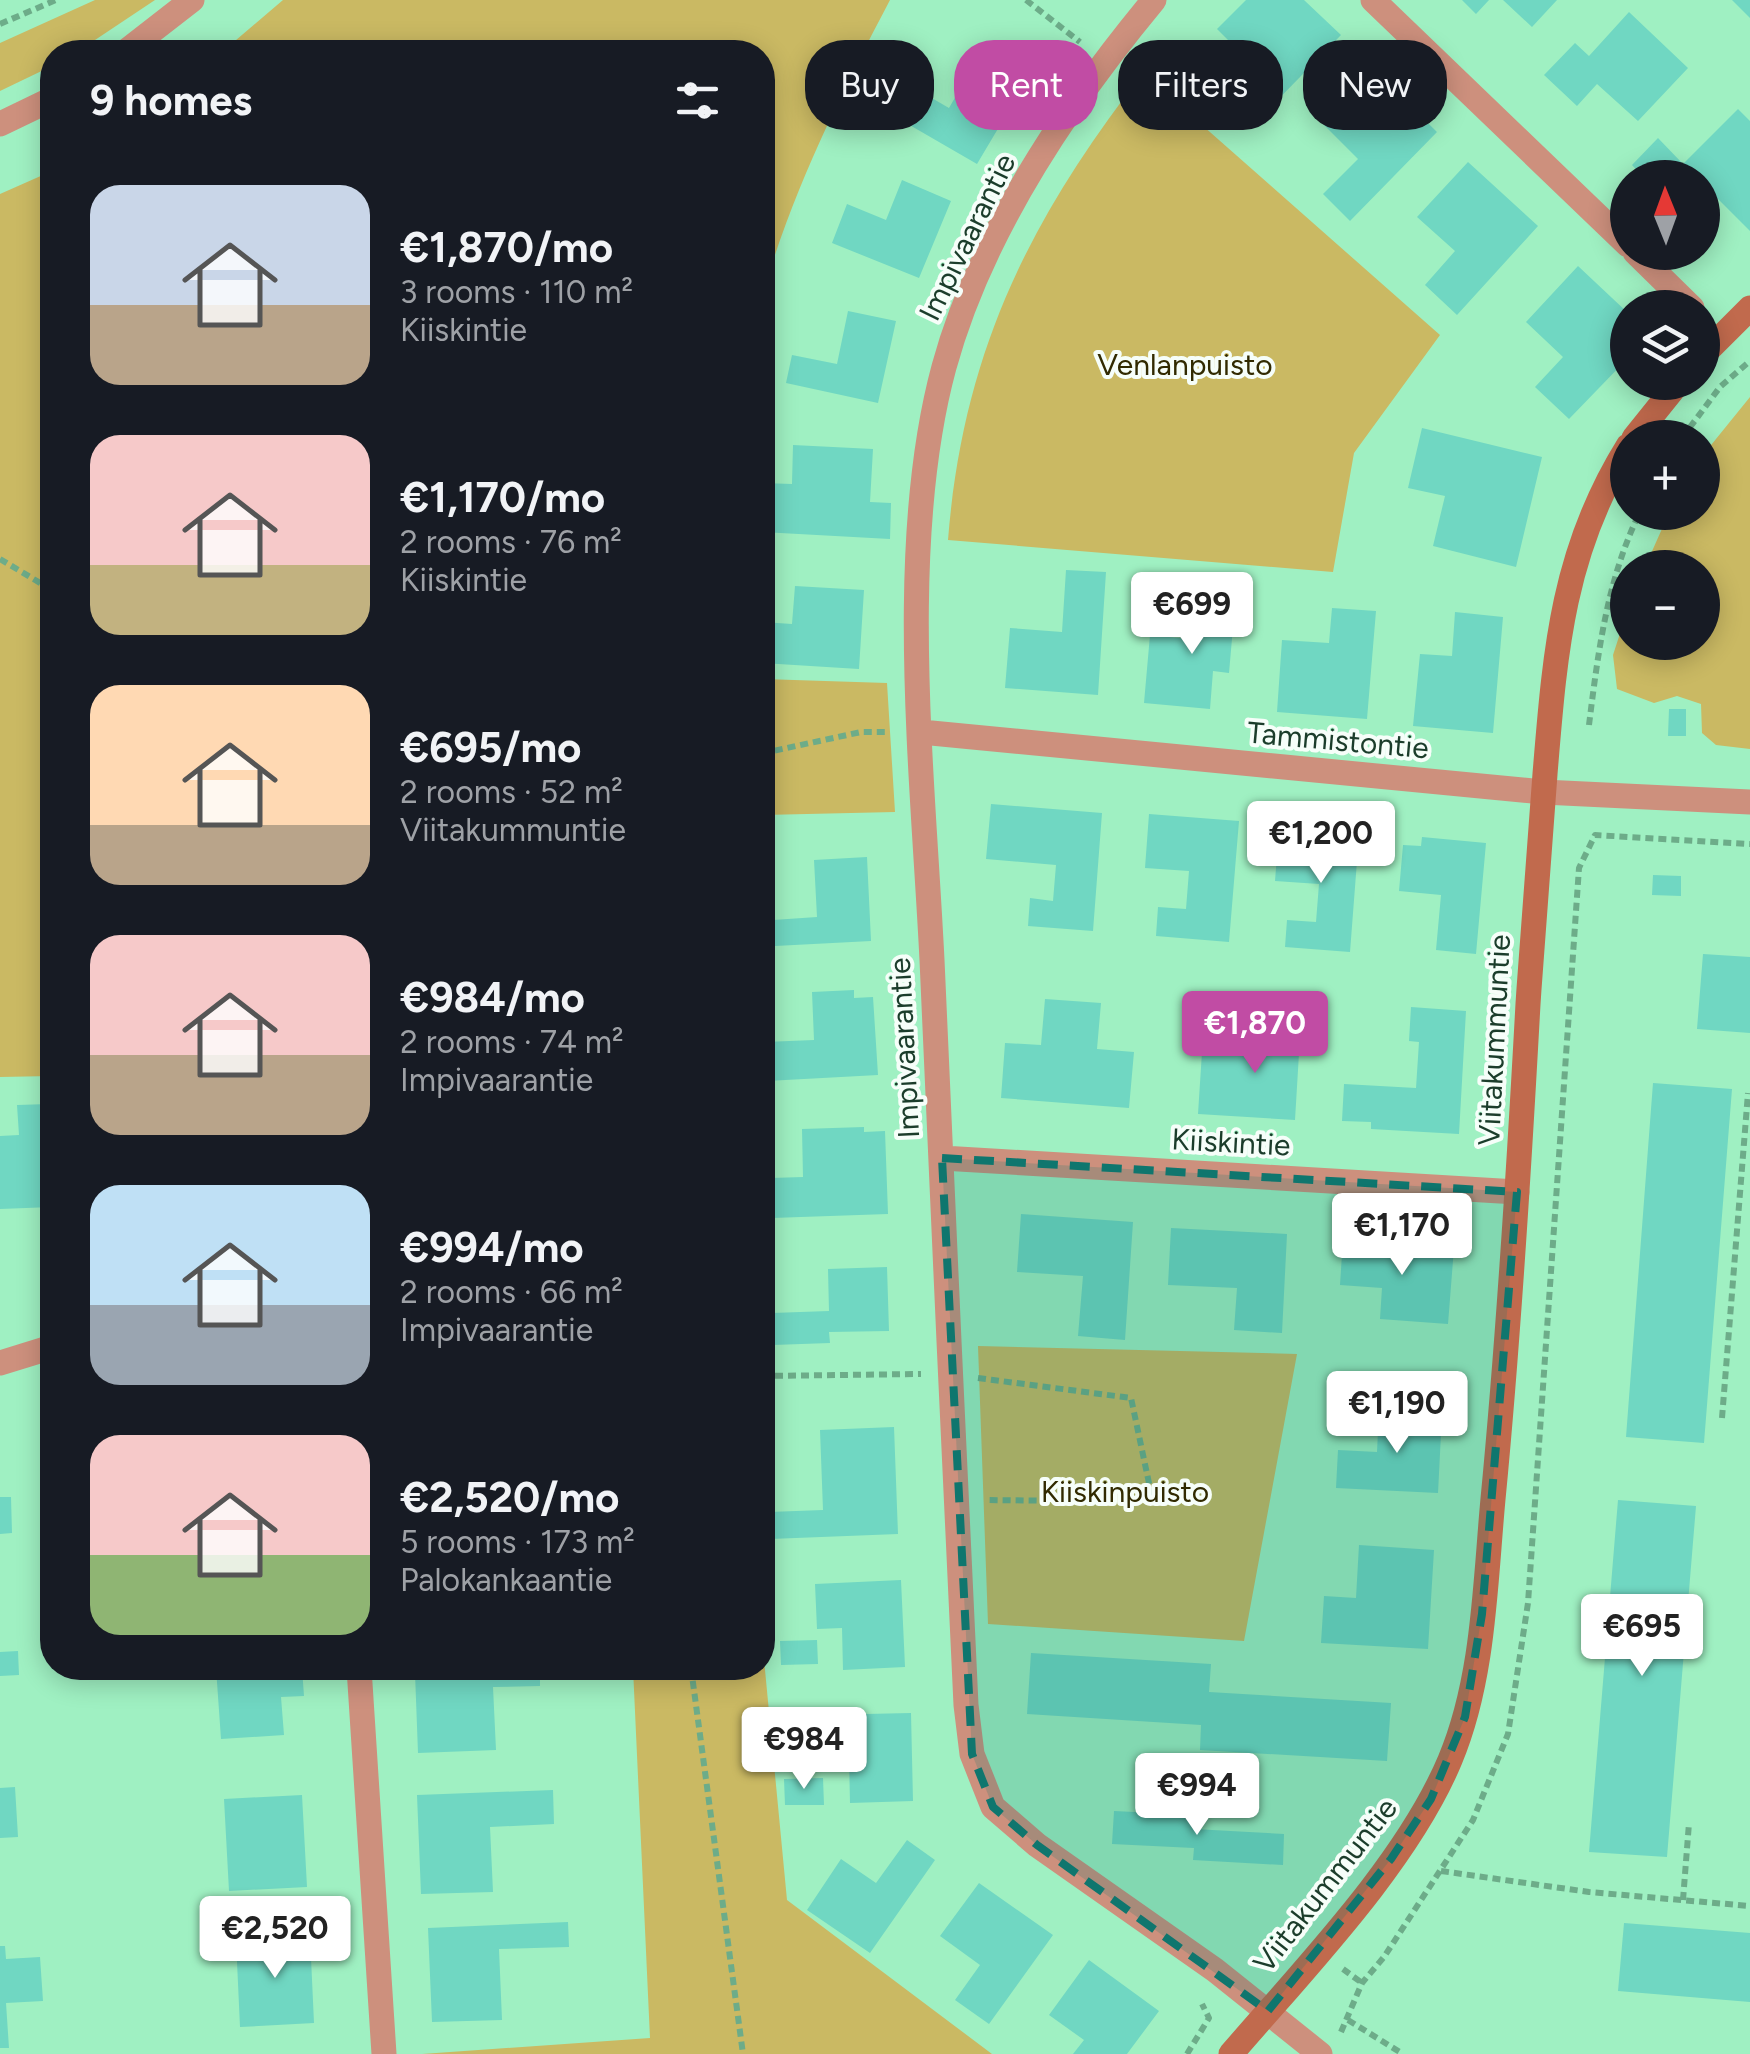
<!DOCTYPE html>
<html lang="en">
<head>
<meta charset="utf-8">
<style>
  :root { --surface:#171b24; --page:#242831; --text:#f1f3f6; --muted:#9ea1a6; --accent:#c14ca4 }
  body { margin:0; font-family:Figtree,sans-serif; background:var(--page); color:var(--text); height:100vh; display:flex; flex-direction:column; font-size:38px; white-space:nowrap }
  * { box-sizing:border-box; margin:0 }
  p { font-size:32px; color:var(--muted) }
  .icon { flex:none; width:55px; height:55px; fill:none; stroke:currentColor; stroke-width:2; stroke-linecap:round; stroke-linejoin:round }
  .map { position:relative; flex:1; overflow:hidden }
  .details { position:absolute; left:40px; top:40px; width:735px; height:1640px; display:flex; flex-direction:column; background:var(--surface); border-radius:40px; box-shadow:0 5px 25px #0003 }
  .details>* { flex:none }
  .top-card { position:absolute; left:805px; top:40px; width:795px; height:90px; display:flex; gap:20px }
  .needle { width:65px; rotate:359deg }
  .buttons { position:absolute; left:1610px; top:160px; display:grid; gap:20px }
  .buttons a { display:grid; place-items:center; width:110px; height:110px; border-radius:50%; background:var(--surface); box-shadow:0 5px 25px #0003; font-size:50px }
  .price { position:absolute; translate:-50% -85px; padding:0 22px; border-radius:10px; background:#fff; color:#222; font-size:32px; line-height:65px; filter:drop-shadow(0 2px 5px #0008) }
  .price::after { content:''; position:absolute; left:50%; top:60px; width:30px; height:22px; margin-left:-15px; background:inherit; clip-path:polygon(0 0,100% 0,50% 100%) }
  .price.active { background:var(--accent); color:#fff }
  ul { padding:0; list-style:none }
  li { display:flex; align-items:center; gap:30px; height:250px; padding:0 50px }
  li span { display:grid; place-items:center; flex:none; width:280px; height:200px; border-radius:30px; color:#555 }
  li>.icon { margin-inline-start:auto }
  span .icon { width:120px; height:120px; fill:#fffc; stroke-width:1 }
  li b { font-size:42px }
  h2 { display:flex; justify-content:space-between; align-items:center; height:120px; padding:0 50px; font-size:42px }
  .chip { padding:0 35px; border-radius:40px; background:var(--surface); box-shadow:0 5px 25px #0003; font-size:35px; line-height:90px }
  .chip.active { background:var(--accent); color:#fff }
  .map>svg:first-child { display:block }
  .green { fill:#cab963 }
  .building { fill:#70d7c2 }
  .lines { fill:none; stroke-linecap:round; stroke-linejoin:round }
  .path { stroke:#6dac89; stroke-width:6; stroke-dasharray:8 5; stroke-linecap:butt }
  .street { stroke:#cd907d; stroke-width:25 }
  .secondary { stroke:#c16a4d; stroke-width:25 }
  .marked { fill:#0f766e; fill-opacity:0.2; stroke:#0f766e; stroke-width:8; stroke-dasharray:20 12; stroke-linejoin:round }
  .labels { text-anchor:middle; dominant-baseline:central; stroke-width:8; stroke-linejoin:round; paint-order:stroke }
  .street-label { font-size:30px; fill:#1b3d2b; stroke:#f6fef9 }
  .park-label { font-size:30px; fill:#312a01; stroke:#f6fef9 }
</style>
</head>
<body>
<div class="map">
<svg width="1750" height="2054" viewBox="0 0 1750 2054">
  <rect width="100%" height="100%" fill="#9ff0c2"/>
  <path class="green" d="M95 0H155L77 52H52V66L0 91V43Z
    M283 0H890C840 95 793 190 763 293L762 52H222Z
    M1143 73 1440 335 1354 453 1333 572 948 540C963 352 1029 220 1143 73Z
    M52 171V1076L0 1077V194Z
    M1750 397V749L1716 745 1702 733 1701 704 1677 696 1654 703 1617 689 1613 655 1627 612 1628 642H1702V568L1645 567 1669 513 1702 512 1703 455Z
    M763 679 887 683 895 812 763 815Z
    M978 1346 1297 1354 1244 1641 988 1624Z
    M763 1649 787 1900 992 2054H422L650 2038 633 1668H762Z"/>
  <path class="building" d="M1246 0H1304L1341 35 1262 116 1228 84 1250 62 1217 29Z
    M1462 0H1489L1476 14Z
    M1503 0H1557L1532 27Z
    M1732 0H1750V18Z
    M1629 12 1688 68 1638 121 1597 84 1577 106 1544 75 1575 43 1589 56Z
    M975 63 1021 90 977 164 894 116 911 86 949 108Z
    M1373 69 1437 132 1350 221 1323 194 1358 159 1321 122Z
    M1738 109 1750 121V231L1713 194 1702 205V178H1644L1632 165 1658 138 1683 164Z
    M1468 162 1538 226 1457 315 1425 285 1455 251 1417 217Z
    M902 180 951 201 919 278 832 243 847 204 886 220Z
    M1578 266 1628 313V358L1569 419 1535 387 1563 357 1526 322Z
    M848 311 896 321 878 403 786 383 792 355 837 364Z
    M1422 428 1542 457 1516 567 1433 546 1445 496 1408 488Z
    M793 445 873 449 870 502 891 503 890 539 762 532V483L792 484Z
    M1066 570 1106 572 1098 695 1005 688 1010 628 1062 632Z
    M795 586 864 590 859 669 762 663V622L792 624Z
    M1203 590 1236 593 1229 673 1213 671 1210 709 1144 703 1150 635 1198 640Z
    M1332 608 1376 611 1367 719 1277 712 1282 640 1329 643Z
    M1455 612 1503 617 1493 733 1413 726 1420 654 1452 656Z
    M1669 709H1686V736H1668Z
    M991 804 1102 813 1093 931 1028 926 1030 898 1053 901 1056 865 986 859Z
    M1149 814 1239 821 1229 942 1156 936 1158 907 1186 909 1189 871 1145 868Z
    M1279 829 1359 835 1350 952 1285 947 1287 920 1316 922 1319 884 1275 881Z
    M1422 837 1486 843 1476 954 1436 950 1441 895 1399 891 1403 845 1421 846Z
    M867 857 871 941 775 946 773 920 817 917 814 860Z
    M1653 875 1681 876V896L1652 895Z
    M1703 954 1750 957V1033L1697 1029Z
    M854 990V998L873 997 878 1075 767 1081 765 1042 814 1040 812 992Z
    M1045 999 1101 1003 1097 1049 1134 1052 1129 1108 1001 1098 1005 1043 1041 1045Z
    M1411 1007 1466 1011 1459 1134 1371 1129V1122L1342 1121 1344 1084 1416 1088 1419 1042 1409 1041Z
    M1257 1018 1301 1020 1295 1120 1198 1114 1202 1052 1255 1055Z
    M1653 1083 1732 1089 1704 1443 1626 1437Z
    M49 1104 52 1207 0 1209V1136L19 1135 17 1105Z
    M864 1127V1132L885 1131 888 1214 772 1218 771 1178 803 1177 802 1129Z
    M1021 1214 1133 1222 1125 1340 1078 1336 1083 1276 1017 1272Z
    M1171 1228 1287 1234 1282 1333 1234 1330 1237 1288 1168 1285Z
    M1343 1239 1454 1248 1448 1324 1380 1319 1382 1288 1340 1285Z
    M887 1267 889 1331 829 1332 830 1343 773 1345 772 1313 829 1311 828 1269Z
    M1379 1411 1442 1414 1438 1493 1336 1488 1338 1450 1377 1452Z
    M894 1427 898 1534 770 1539 769 1512 823 1510 820 1430Z
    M0 1497H11L12 1533 0 1534Z
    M1618 1500 1696 1506 1667 1857 1589 1852Z
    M1359 1545 1434 1550 1428 1649 1321 1643 1324 1596 1356 1598Z
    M901 1580 905 1667 843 1670 842 1628 817 1629 815 1584Z
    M817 1640 818 1664 781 1665 780 1641Z
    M18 1651 19 1675 0 1676V1652Z
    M1031 1653 1211 1664 1209 1692 1391 1703 1387 1761 1200 1750 1201 1725 1027 1714Z
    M216 1668H302L304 1696 281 1697 284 1735 221 1739Z
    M479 1668H540V1686L493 1687 496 1750 418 1753 415 1673Z
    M911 1713 913 1801 850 1803 849 1757 822 1758 820 1715Z
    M823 1778 824 1805H785L784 1779Z
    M15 1787 18 1837 0 1838V1788Z
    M553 1790 554 1824 490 1827 493 1892 421 1894 417 1795Z
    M302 1795 307 1887 229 1891 224 1799Z
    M1114 1811 1195 1815 1194 1829 1284 1834 1283 1865 1193 1860 1194 1848 1112 1844Z
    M907 1840 935 1860 870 1953 807 1910 841 1859 876 1883Z
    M979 1883 1053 1935 989 2024 955 2000 980 1965 940 1936Z
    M568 1922 569 1947 499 1949 502 2020 432 2022 428 1928Z
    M1624 1923 1750 1933V2002L1618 1991Z
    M310 1936 314 2023 240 2027 236 1940Z
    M0 1946H5L6 1959 40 1957 43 2001 6 2003 9 2048H0Z
    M1089 1960 1159 2011 1127 2054H1073L1084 2040 1049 2015Z"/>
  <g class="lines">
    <path class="path" d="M1026 0 1080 42
      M0 24 56 0
      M1682 438 1720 387 1750 361
      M0 559 52 590
      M1589 725C1598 653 1607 579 1640 512
      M762 749 773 751 861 732H889
      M762 1376 921 1374
      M978 1378 1131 1398 1153 1502 985 1500
      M1722 1418 1748 1093
      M691 1668 743 2054
      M1441 1871 1589 1892 1750 1906
      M1683 1900 1689 1823
      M1343 1969 1362 1983
      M1348 2020 1403 2054
      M1341 2032 1362 1983 1384 1957 1473 1820 1508 1734 1528 1603 1579 868 1595 835 1750 844
      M1187 2054 1209 2018 1202 2004"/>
    <path class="street" d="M1154 0C1066 106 981 232 944 367 896 544 923 777 932 960 944 1208 953 1457 966 1705L972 1754 993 1807 1037 1845 1215 1970 1320 2054
      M1373 0 1628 245
      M125 52 192 0
      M0 124 52 99
      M1635 252 1692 308
      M921 732 1543 792 1750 802
      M942 1158 1517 1192
      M0 1363 52 1347
      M359 1668 384 2054"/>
    <path class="secondary" d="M1702 356 1750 308
      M1634 438 1679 382
      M1231 2054C1304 1969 1407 1863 1450 1760 1484 1679 1485 1585 1493 1499 1509 1334 1519 1169 1528 1004 1533 927 1539 850 1545 774 1555 653 1562 552 1628 446"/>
  </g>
  <path class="marked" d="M942 1158 1517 1192 1482 1614 1465 1717 1431 1799 1391 1859 1268 2011 1037 1845 993 1807 972 1754Z"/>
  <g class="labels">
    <g class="street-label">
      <text transform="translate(967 237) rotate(-64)">Impivaarantie</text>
      <text transform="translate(1338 740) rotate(5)">Tammistontie</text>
      <text transform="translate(1494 1040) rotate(-87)">Viitakummuntie</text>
      <text transform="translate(904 1048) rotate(-93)">Impivaarantie</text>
      <text transform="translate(1231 1142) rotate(3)">Kiiskintie</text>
      <text transform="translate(1325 1885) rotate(-52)">Viitakummuntie</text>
    </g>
    <g class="park-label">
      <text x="1185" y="364">Venlanpuisto</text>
      <text x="1125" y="1491">Kiiskinpuisto</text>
    </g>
  </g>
</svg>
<div class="buttons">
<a><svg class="needle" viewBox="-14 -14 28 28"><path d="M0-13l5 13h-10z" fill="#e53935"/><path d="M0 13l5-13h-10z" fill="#9ea1a6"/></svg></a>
<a><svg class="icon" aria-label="layers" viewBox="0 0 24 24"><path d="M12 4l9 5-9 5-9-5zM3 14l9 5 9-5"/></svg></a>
<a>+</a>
<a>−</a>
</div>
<b class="price" style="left:1192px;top:657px">€699</b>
<b class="price" style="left:1321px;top:886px">€1,200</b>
<b class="price active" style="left:1255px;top:1076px">€1,870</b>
<b class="price" style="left:1402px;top:1278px">€1,170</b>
<b class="price" style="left:1397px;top:1456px">€1,190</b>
<b class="price" style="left:1642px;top:1679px">€695</b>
<b class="price" style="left:804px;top:1792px">€984</b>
<b class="price" style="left:1197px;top:1838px">€994</b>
<b class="price" style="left:275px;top:1981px">€2,520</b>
<div class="top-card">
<a class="chip">Buy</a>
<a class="chip active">Rent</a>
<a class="chip">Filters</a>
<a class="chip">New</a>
</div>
<section class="details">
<h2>9 homes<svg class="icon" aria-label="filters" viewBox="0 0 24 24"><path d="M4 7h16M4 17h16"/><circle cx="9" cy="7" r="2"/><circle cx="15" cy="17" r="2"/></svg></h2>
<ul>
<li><span style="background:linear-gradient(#c9d6e8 60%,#b9a48a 0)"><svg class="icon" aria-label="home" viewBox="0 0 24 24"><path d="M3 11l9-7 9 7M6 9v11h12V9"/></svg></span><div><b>€1,870/mo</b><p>3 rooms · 110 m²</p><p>Kiiskintie</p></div></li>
<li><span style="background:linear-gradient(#f6c9c9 65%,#c2b280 0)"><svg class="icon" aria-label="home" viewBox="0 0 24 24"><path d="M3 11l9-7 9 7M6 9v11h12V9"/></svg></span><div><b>€1,170/mo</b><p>2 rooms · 76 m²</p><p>Kiiskintie</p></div></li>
<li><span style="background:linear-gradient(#ffd9b3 70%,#b9a48a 0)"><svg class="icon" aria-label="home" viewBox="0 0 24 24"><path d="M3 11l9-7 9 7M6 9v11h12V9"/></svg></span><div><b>€695/mo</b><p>2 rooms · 52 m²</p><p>Viitakummuntie</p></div></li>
<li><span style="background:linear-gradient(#f6c9c9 60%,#b9a48a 0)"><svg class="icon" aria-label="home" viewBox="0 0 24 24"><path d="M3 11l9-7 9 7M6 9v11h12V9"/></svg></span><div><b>€984/mo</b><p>2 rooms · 74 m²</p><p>Impivaarantie</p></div></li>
<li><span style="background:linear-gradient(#bfe0f5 60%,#9aa5b1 0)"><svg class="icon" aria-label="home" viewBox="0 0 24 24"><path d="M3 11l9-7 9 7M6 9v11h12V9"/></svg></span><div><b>€994/mo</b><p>2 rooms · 66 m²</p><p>Impivaarantie</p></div></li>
<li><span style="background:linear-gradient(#f6c9c9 60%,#8fb573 0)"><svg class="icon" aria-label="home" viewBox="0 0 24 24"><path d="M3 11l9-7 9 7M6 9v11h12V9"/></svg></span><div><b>€2,520/mo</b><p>5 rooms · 173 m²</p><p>Palokankaantie</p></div></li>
</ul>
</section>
</div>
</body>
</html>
